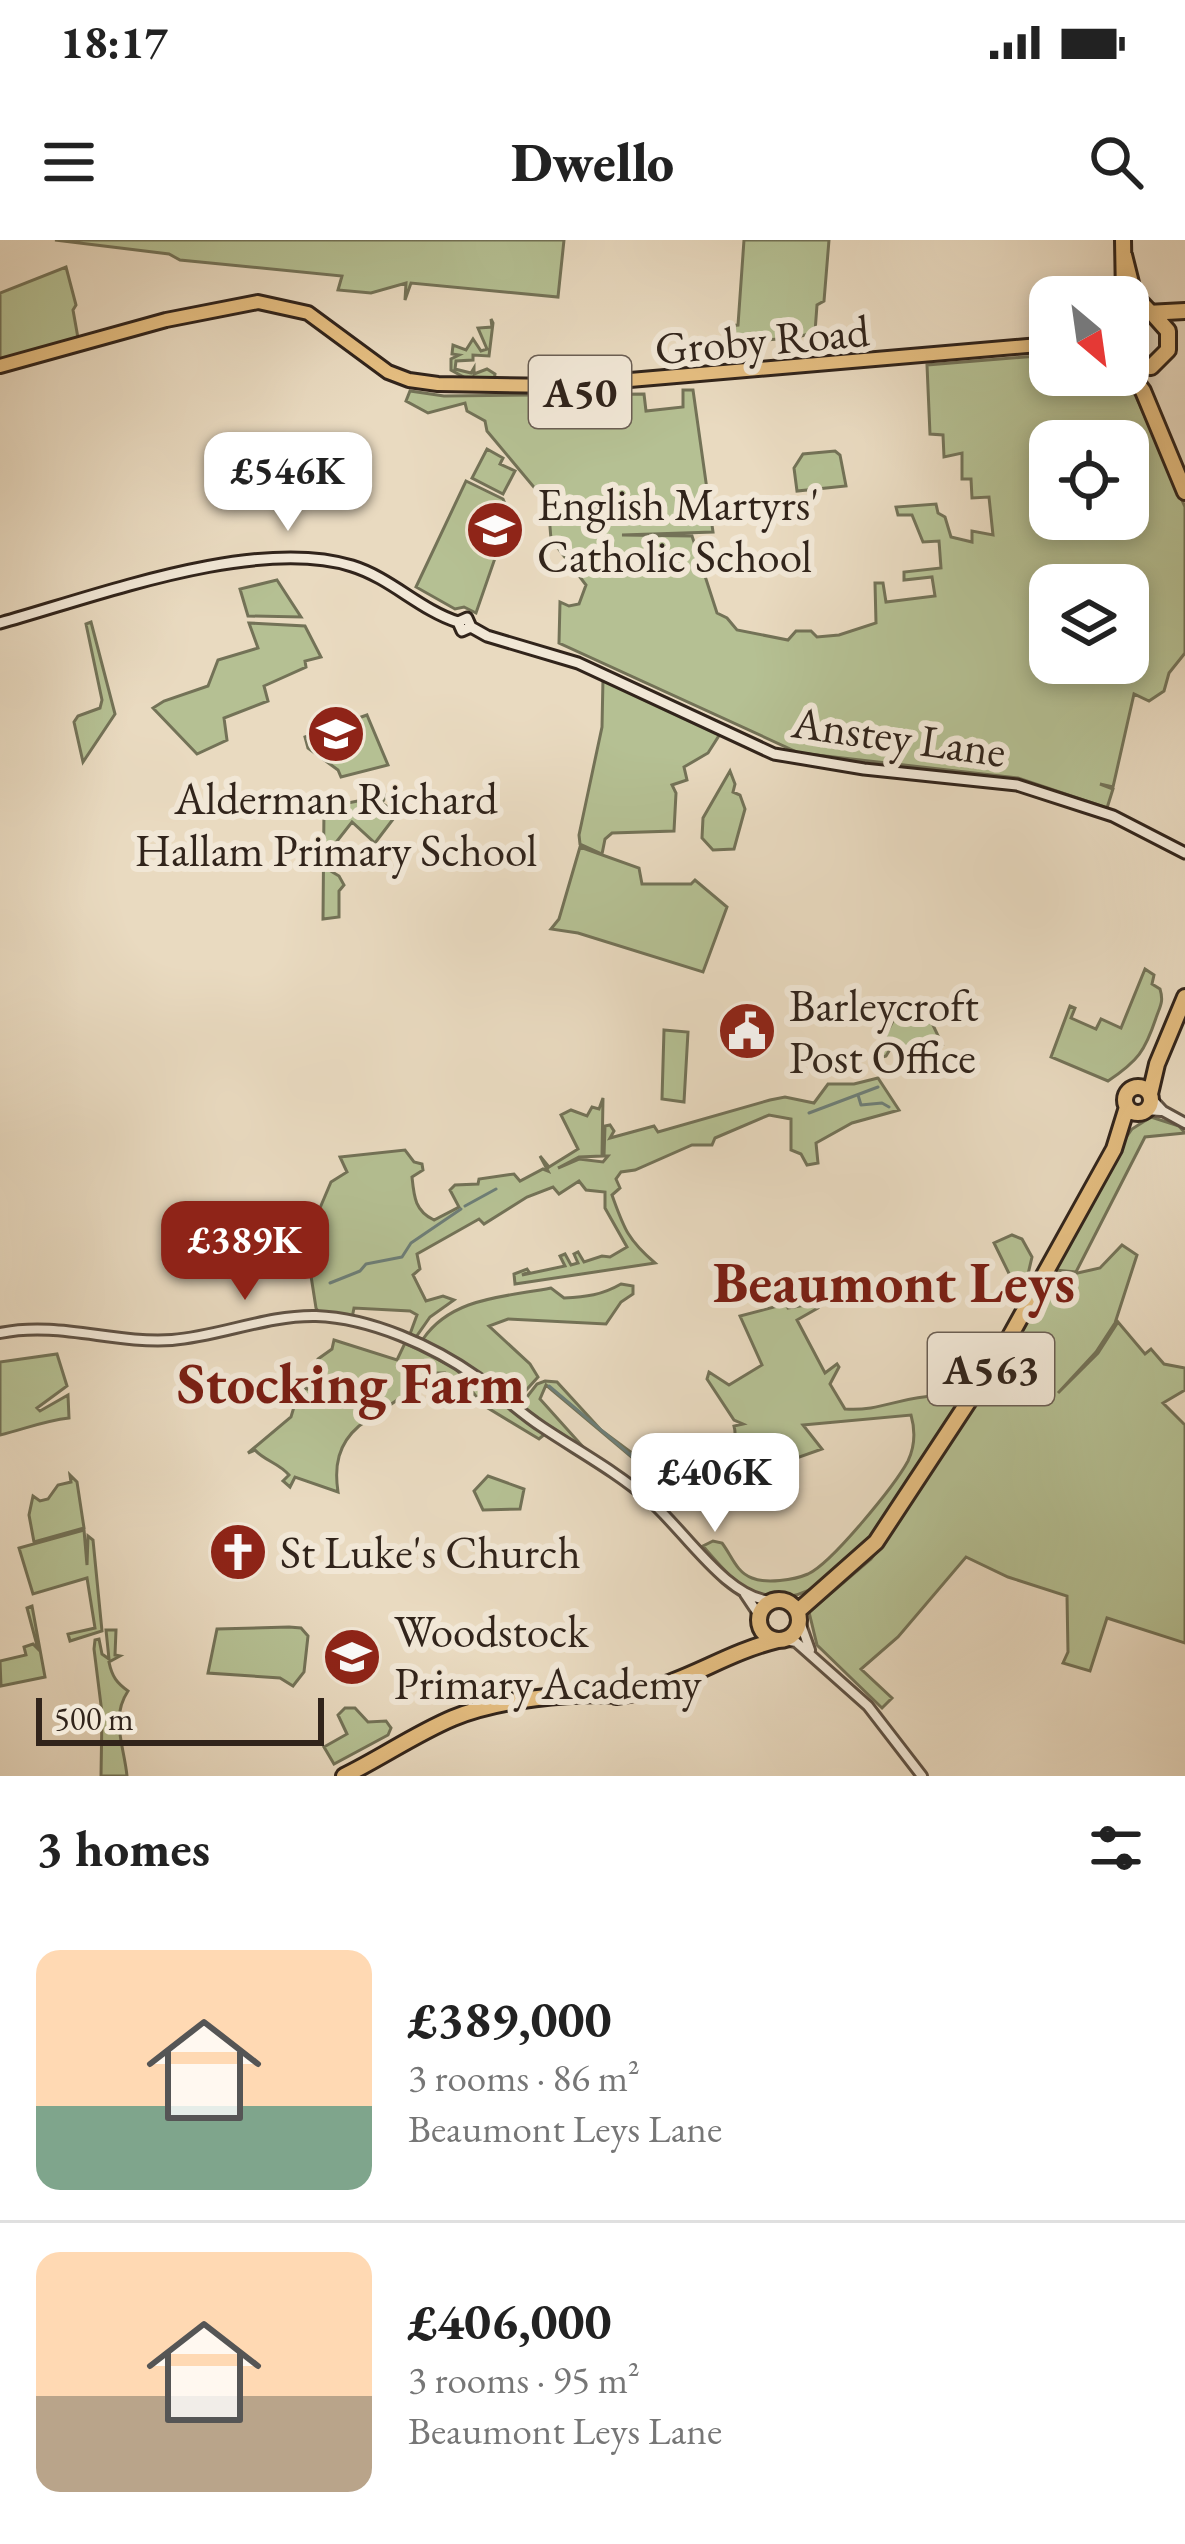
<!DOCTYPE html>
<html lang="en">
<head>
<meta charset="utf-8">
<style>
  :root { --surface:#fff; --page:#f2f2f2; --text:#222; --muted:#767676; --line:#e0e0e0; --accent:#8f2418 }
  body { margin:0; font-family:"EB Garamond",serif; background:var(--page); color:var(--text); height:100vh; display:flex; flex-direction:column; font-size:45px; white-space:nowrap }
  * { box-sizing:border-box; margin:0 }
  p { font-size:39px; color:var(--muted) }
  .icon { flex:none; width:66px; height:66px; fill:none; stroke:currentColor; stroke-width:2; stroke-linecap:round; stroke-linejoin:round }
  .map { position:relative; height:1536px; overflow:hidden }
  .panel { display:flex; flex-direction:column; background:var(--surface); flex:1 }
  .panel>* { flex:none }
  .needle { width:78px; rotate:151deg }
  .tools { position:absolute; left:1029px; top:36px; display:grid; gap:24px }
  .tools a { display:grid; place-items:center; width:120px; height:120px; border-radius:24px; background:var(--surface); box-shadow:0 6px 18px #0003; font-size:60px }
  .scale { position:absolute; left:36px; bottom:30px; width:288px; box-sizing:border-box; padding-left:12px; border:6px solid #31241b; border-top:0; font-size:33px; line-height:42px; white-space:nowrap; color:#31241b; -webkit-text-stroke:9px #f1e7d6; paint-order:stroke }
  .price { position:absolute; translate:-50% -102px; padding:0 27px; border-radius:24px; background:#fff; color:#222; font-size:39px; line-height:78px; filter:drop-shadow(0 3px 6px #0008) }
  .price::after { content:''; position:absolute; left:50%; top:72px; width:36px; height:27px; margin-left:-18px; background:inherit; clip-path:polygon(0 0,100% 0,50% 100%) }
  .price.current { background:var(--accent); color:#fff }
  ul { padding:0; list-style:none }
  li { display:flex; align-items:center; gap:36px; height:300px; padding:0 36px }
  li+li { border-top:3px solid var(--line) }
  li span { display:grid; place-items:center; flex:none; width:336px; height:240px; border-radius:24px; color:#555 }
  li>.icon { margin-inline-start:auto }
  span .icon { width:144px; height:144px; fill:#fffc; stroke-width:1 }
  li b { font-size:51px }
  h2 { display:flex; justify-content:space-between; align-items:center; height:144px; padding:0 36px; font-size:51px }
  .status { display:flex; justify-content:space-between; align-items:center; height:84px; padding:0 60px; background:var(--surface); direction:ltr }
  .status svg { height:33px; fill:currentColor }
  header { display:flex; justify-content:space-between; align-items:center; height:156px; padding:0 36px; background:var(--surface); font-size:54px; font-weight:800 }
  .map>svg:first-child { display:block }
  .green { fill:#b5c093; stroke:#737257; stroke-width:3; fill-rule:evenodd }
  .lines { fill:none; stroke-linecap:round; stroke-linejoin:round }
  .stream { stroke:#6e7e77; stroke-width:3 }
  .tertiary-casing { stroke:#5f5244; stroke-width:14 }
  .secondary-casing { stroke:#31241b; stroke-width:15 }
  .primary-casing { stroke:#31241b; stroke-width:18 }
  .trunk-casing { stroke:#31241b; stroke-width:20 }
  .tertiary { stroke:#f1e7d6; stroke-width:8 }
  .secondary { stroke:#f1e7d6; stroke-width:9 }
  .primary { stroke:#e4bd80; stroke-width:12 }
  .trunk { stroke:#e4bd80; stroke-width:14 }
  .labels { text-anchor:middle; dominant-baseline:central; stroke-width:12; stroke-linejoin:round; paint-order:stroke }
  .shield { fill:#f1e7d6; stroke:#6b5e53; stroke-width:3 }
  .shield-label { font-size:42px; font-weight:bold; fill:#31241b }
  .street-label { font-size:45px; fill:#31241b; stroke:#f1e7d6 }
  .poi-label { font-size:45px; fill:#31241b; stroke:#f1e7d6; text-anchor:start }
  .district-label { font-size:57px; font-weight:bold; fill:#7a1f14; stroke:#f1e7d6 }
</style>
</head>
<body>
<div class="status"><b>18:17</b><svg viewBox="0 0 49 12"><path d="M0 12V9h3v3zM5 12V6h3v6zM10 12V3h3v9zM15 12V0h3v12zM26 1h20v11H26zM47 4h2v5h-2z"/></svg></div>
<header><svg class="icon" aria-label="menu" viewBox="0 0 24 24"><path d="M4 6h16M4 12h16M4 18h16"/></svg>Dwello<svg class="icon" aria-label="search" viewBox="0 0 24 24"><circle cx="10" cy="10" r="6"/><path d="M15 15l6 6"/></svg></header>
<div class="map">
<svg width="1185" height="1536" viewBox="0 0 1185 1536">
  <rect width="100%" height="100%" fill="#e9dac0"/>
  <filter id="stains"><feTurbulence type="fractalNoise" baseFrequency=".00167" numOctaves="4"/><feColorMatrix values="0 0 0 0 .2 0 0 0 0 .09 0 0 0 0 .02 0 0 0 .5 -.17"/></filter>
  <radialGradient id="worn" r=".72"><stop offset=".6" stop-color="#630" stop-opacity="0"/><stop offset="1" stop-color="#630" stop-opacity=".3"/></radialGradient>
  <path class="green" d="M55 0H564L558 57 411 43 405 60 406 43 371 53 338 50 342 36 180 20 169 14Z
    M744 0H829L824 61 817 65 815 92C785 103 757 96 726 108L725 86 738 85Z
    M66 27 76 65 73 70 78 98 0 120V53Z
    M491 79 493 83 489 116 473 115V120L456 121 455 129 471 133 474 128V134L487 129 495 134 494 142 471 141 451 130V119L459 115 452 114 453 105 466 110 473 99 481 111 487 109 478 88 492 87Z
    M1050 115V135H1120L1130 143 1185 267V413L1169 433 1164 451 1149 461 1134 454 1113 547 1100 544 1113 549 1107 568 1018 538 799 513 559 403 560 362 569 366 579 364 586 345 551 299 549 275 538 252 487 191 485 181 467 171 465 163 428 173 406 161 410 151 444 156 644 154 646 171 683 167V150H693L713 292 622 295 692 296 717 373 727 378 737 390 788 400 796 391H811L817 397 839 395 876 383 875 343H883L886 362 935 356 932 337 904 340V332L941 328 939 301 923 302 912 275H898L896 267 936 264 938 273 945 277 951 297 972 302V291L993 295 989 257 972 258 971 239H962V213L944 217 943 195 930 194 927 125ZM1050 201H1128V279H1050ZM1050 345H1128V423H1050Z
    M487 209 503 218 500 224 515 231 503 254 472 238Z
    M835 211 840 215 846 246 797 251 794 228 803 214Z
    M466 241 503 259 510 275 476 373 464 367 455 369 416 347Z
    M277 340 301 377 248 376 240 349Z
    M91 382 115 474 83 522 74 482 78 476 100 468 102 460 86 384Z
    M249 383 305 386 321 417 305 421 306 427 264 446 268 461 224 478 227 500 197 514 153 468 164 461 208 446 218 420 258 408Z
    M603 438 720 494 708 513 684 527 687 540 672 545 676 553 674 591 612 593 605 599 602 614 580 604 579 595 602 487Z
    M367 475 388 525 341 537 338 530 308 508 305 497Z
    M730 531 735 544 733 552 740 555 745 569 734 609 713 610 702 598 703 578Z
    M386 555 382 563 397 574 375 603 352 582 330 610 329 630 339 636 344 645 339 651V677L323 679 324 568Z
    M580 607 639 628 642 644H691L695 640 727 667 703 732 578 693 551 689 559 679Z
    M1145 729 1154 735 1152 744 1160 749C1164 762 1160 766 1156 778 1145 811 1138 821 1108 841L1051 817 1070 766 1075 768 1071 778 1096 789 1101 779 1121 788Z
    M895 771 908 779 932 783 942 804H929L926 814H919L917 821 908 824 903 822V810L892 806 886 816 874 820V816L885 809 879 796 886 794 893 781 891 772Z
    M664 790 688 792 684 862 662 859Z
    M878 838 899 870 852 883 816 903 818 923 807 925 801 914 791 910V879L769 875 715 898 712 905H692L635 930 621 932 616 939 620 948 612 955C624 988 627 999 655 1023L515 1044 514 1034 527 1029 529 1032 522 1035 565 1026 560 1016 565 1014 571 1025 578 1023 574 1014 578 1012 584 1022 602 1016 610 1017 627 1007 605 968V952L586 950 579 941 559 954 553 947 527 957 484 984 479 979 417 1014 420 1029 413 1035 426 1061 443 1056 454 1060 430 1077 416 1097 410 1094 417 1075 410 1071 354 1068 352 1078 319 1073 316 1068 302 978 317 975 331 942 347 932 340 917 405 910 414 922 422 924 423 930 412 937C414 957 415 971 434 980L459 967 450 950 455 945 478 944 479 939 514 934 520 941 543 929 548 931 540 916 549 927 578 909 561 875 571 870 587 876 592 867 599 869 603 858 602 916 579 917 558 928 579 919 603 922 608 916H604L605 886 610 885 614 891 610 898 654 886 658 892 770 860 785 857 814 863 828 844H854Z
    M1151 877 1179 886 1185 893 1145 897 1076 1032 1055 1030 1120 906 1132 889Z
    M1012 995 1022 999 1032 1017 1022 1060 994 1003Z
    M1122 1005 1137 1015 1115 1083 1096 1112 1058 1153 1098 1113 1118 1082 1145 1114 1151 1109 1164 1124 1185 1128V1150L1163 1163 1185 1185V1403L1107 1378 1090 1431 1063 1423 1068 1412 1067 1356 1008 1337 966 1317 898 1397 861 1429 892 1458 882 1468 817 1405 809 1372 871 1319 902 1277 1046 1047 1048 1053 1055 1038 1100 1028Z
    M621 1044 633 1046V1054L621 1062 606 1084 508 1079 489 1086 530 1124 538 1137 519 1158H512L423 1099C452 1057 505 1057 551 1048L564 1058C586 1057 602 1055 621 1044Z
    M785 1060 788 1068 817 1063 818 1068 797 1080 825 1133 837 1124 839 1127 830 1144 845 1169C878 1172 904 1156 935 1156L937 1163 958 1158 959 1163C924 1218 840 1384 758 1354 737 1347 717 1322 703 1306L713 1301 722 1303C732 1316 736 1332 752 1338 766 1344 794 1340 808 1334 832 1323 895 1245 908 1221 915 1206 915 1189 911 1175L803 1185 822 1209 757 1232 739 1211 713 1231V1239L704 1233C721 1221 740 1208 734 1186L743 1184 734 1180 707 1139 709 1132 729 1145 762 1125 740 1076 778 1066Z
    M334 1100 397 1120 405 1103 453 1127 468 1140 462 1143 445 1133H437L359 1186C338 1204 334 1226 338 1252L295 1237 290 1247 283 1241 289 1235C279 1223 265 1221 255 1210L248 1213 291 1177 300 1147 307 1149 318 1119 332 1109Z
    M57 1114 67 1146 37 1168 40 1171 68 1155 69 1178C43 1181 25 1189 0 1195V1122Z
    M545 1141 557 1142 601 1190 659 1233 661 1243 653 1253H648L659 1240 546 1145 540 1159 584 1208 524 1170 523 1162 537 1144Z
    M474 1144H480L545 1194 539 1199 483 1165 470 1149Z
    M70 1235 77 1242 84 1288 34 1302 29 1275 33 1256 40 1261 48 1259 58 1245 71 1242Z
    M488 1236 524 1249 520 1269 483 1270 474 1251Z
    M84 1290 87 1325 88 1296 93 1300 102 1391 70 1401 68 1394 95 1388 87 1338 33 1354 19 1308Z
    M32 1366 45 1437 1 1446 0 1421 26 1415 24 1407 33 1404 38 1409 27 1368Z
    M289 1387 301 1388 308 1396 304 1432 293 1446 280 1438 208 1433 217 1389Z
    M106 1390H116L115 1415 120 1416 109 1422C112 1437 117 1443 128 1451 110 1478 124 1505 127 1536H101L102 1473 94 1409 95 1400 99 1399 102 1414 109 1419Z
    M345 1468H355L368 1482 386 1481 391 1488 388 1495 334 1524 324 1507 347 1494 338 1475Z"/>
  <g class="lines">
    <path class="stream" d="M858 855 861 865 882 863 889 867
      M809 873 878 847
      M465 966 496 949
      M330 1043 360 1031 366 1024 402 1017 411 1003 461 969
      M549 1146 640 1223"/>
    <defs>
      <path id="tertiary" d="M1150 857 1163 871 1185 883
        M1145 870 1161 871
        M0 1093C59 1081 114 1104 172 1100 221 1096 267 1075 316 1076 371 1078 433 1106 477 1137 500 1153 519 1172 542 1187 578 1211 615 1231 648 1259 683 1288 726 1359 772 1361
        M745 1354 759 1375
        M799 1379 810 1410
        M784 1400 796 1402 868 1466 922 1536"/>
      <path id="secondary" d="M458 382 467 378 471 387 487 396 578 423 774 514 864 529 1017 545 1113 576 1185 613
        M0 383C97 356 256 296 352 326 391 338 420 370 458 382L462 391 471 387"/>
      <path id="primary" d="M0 126 166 80 258 62 308 73 388 132 409 140 438 144 560 146 1050 104"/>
      <path id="trunk" d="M1123 0 1124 57
        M1124 15 1134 55 1150 72
        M1128 74 1185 71
        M1128 128 1151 127 1168 110V91L1152 73
        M1128 131 1143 151 1185 252
        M1125 860a13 13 0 1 1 26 0a13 13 0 1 1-26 0Z
        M1150 854 1157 824 1185 757
        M759 1380a20 20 0 1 1 40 0a20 20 0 1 1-40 0Z
        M798 1371 876 1302 1003 1109 1114 909 1127 867
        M616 1456C684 1447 717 1415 778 1400
        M344 1536C381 1518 415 1494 453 1478 499 1459 571 1452 621 1455"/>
    </defs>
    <use href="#tertiary" class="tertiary-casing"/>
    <use href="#secondary" class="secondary-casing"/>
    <use href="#primary" class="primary-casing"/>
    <use href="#trunk" class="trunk-casing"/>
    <use href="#tertiary" class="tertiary"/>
    <use href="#secondary" class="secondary"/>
    <use href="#primary" class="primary"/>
    <use href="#trunk" class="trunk"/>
  </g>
  <defs>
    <symbol id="school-disc" viewBox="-11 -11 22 22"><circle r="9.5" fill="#8f2418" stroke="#f1e7d6"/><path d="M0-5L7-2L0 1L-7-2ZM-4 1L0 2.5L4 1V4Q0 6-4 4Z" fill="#fff"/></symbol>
    <symbol id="civic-disc" viewBox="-11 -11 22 22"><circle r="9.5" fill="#8f2418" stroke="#f1e7d6"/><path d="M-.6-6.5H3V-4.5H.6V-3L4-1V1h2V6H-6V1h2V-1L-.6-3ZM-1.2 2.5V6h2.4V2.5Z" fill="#fff"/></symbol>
    <symbol id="church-disc" viewBox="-11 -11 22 22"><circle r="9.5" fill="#8f2418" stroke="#f1e7d6"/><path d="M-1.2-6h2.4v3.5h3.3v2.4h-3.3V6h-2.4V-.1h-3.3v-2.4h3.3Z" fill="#fff"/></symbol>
  </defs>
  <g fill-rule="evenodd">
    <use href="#school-disc" x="462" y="257" width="66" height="66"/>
    <use href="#school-disc" x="303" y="461" width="66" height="66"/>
    <use href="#civic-disc" x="714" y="758" width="66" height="66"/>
    <use href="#church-disc" x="205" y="1279" width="66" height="66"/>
    <use href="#school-disc" x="319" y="1384" width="66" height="66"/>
  </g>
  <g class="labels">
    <g class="shield">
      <rect x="529" y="116" width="102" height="72" rx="9"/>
      <rect x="928" y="1093" width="126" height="72" rx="9"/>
    </g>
    <g class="shield-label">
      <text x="580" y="152">A50</text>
      <text x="991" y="1129">A563</text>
    </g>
    <g class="street-label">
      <text transform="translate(762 99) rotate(-5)">Groby Road</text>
      <text transform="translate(899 496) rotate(8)">Anstey Lane</text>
    </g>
    <g class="poi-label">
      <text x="537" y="264">English Martyrs'<tspan x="537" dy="52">Catholic School</tspan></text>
      <text x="336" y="558" text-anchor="middle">Alderman Richard<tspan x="336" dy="52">Hallam Primary School</tspan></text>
      <text x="789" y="765">Barleycroft<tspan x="789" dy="52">Post Office</tspan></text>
      <text x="280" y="1312">St Luke's Church</text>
      <text x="394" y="1391">Woodstock<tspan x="394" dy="52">Primary Academy</tspan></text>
    </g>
    <g class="district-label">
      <text x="894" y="1042">Beaumont Leys</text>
      <text x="351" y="1143">Stocking Farm</text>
    </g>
  </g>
  <rect width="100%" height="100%" filter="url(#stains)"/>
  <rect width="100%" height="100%" fill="url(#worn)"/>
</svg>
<div class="tools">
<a><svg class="needle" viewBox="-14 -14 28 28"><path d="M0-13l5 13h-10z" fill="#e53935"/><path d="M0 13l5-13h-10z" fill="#767676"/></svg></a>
<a><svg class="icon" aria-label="locate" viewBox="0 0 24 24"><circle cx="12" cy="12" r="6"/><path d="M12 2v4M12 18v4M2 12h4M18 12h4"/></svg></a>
<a><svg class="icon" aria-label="layers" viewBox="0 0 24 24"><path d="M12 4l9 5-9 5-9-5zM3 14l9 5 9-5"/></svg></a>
</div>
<div class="scale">500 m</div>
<b class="price" style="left:288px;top:294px">£546K</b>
<b class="price current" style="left:245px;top:1063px">£389K</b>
<b class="price" style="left:715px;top:1295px">£406K</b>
</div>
<section class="panel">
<h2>3 homes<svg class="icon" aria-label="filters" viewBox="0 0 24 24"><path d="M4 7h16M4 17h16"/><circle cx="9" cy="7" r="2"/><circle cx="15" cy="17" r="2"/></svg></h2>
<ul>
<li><span style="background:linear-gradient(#ffd9b3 65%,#7fa58c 0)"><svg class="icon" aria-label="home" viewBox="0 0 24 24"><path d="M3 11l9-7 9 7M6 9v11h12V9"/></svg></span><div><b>£389,000</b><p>3 rooms · 86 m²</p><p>Beaumont Leys Lane</p></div></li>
<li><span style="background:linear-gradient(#ffd9b3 60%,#b9a48a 0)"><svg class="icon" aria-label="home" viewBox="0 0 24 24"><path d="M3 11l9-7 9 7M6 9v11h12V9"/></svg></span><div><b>£406,000</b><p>3 rooms · 95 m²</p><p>Beaumont Leys Lane</p></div></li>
</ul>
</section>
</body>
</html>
